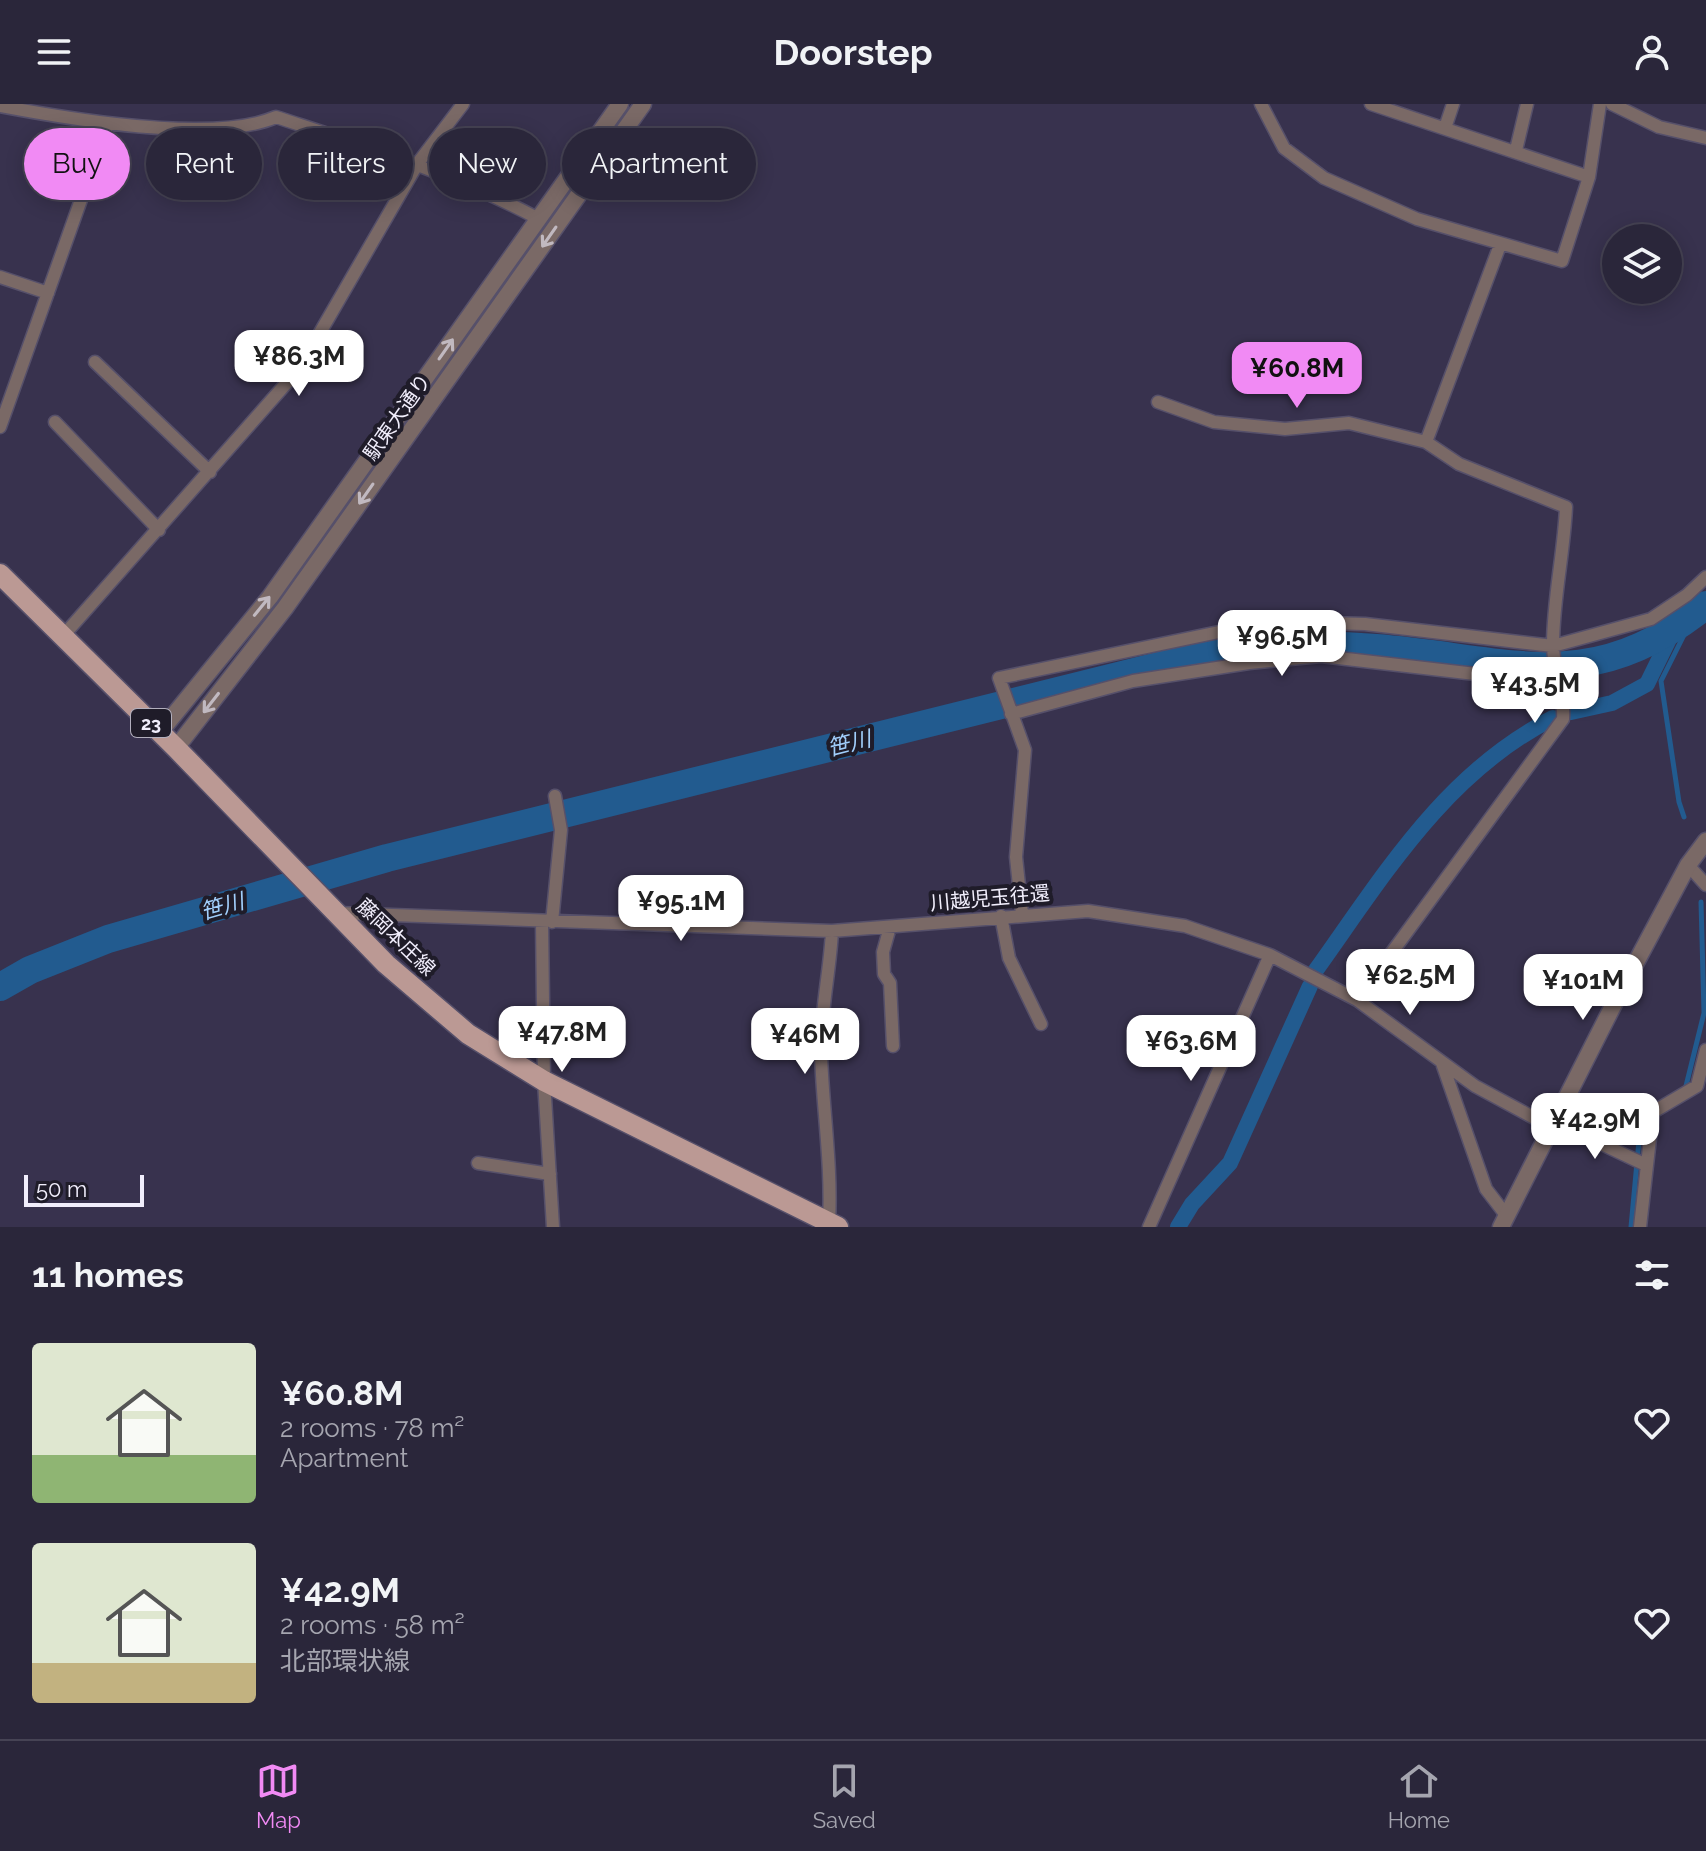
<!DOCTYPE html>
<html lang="en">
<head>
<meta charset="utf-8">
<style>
  :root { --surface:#2a263a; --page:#363245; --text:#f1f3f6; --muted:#a5a5af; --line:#464354; --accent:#f18af4 }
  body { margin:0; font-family:Raleway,"Noto Sans JP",sans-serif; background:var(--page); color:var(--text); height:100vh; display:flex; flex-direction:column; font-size:30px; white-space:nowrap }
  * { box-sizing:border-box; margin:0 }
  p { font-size:26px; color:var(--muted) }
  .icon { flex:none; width:44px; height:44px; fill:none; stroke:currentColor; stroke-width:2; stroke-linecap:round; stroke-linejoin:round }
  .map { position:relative; height:1123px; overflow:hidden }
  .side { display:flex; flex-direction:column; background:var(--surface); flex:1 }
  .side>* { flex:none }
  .guide { position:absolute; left:24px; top:24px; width:800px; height:72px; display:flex; gap:16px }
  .tools { position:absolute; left:1602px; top:120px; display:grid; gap:16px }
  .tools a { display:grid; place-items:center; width:80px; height:80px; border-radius:50%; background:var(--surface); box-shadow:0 4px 20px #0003,0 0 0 2px var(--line); font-size:40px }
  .scale { position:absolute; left:24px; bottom:20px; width:120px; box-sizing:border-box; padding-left:8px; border:4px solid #f1eefc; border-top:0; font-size:22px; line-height:28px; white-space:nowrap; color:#f1eefc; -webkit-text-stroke:6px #1f1c29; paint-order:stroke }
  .price { position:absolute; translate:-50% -68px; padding:0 18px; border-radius:16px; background:#fff; color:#222; font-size:26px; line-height:52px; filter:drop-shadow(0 2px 4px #0008) }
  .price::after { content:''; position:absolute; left:50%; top:48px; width:24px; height:18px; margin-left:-12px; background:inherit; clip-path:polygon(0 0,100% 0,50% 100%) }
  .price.on { background:var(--accent); color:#111 }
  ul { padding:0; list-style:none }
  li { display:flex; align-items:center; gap:24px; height:200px; padding:0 32px }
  li span { display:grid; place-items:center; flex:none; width:224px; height:160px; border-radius:8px; color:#555 }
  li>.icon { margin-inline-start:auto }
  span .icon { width:96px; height:96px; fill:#fffc; stroke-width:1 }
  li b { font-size:34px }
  h2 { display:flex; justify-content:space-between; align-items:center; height:96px; padding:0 32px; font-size:34px }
  .chip { padding:0 28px; border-radius:36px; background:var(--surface); box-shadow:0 4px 20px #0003,0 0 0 2px var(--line); font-size:28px; line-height:72px }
  .chip.on { background:var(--accent); color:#111 }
  header { display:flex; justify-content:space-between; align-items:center; height:104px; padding:0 32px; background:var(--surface); font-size:36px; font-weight:700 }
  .dock { display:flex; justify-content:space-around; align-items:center; height:112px; border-top:2px solid var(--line); background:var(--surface); font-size:22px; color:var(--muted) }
  .dock a { display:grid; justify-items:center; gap:4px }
  .dock .on { color:var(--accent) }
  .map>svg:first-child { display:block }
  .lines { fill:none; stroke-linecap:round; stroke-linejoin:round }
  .stream { stroke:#225b8f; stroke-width:5 }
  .canal { stroke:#225b8f; stroke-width:16 }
  .river { stroke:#225b8f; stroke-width:28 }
  .minor-casing { stroke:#56506a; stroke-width:15 }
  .tertiary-casing { stroke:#56506a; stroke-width:19 }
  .primary-casing { stroke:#56506a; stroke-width:23 }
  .minor { stroke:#7a6966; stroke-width:12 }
  .tertiary { stroke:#7a6966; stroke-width:16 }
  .primary { stroke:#bb9994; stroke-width:20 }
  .oneway { stroke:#c1b9c0 }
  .labels { text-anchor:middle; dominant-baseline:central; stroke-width:8; stroke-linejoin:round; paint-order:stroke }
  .shield { fill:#1f1c29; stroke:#b2afbd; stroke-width:2 }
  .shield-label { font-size:18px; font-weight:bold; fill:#f1eefc }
  .street-label { font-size:20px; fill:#f1eefc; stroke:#1f1c29 }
  .water-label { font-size:22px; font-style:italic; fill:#a1cefb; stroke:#1f1c29 }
</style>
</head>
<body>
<header><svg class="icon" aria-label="menu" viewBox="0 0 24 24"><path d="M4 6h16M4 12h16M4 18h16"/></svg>Doorstep<svg class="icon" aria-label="person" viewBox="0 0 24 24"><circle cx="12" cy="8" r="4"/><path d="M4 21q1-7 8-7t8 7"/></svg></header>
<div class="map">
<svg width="1706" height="1123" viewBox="0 0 1706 1123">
  <rect width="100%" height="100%" fill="#38324e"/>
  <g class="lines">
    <path class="stream" d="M1682 521 1684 531 1661 577 1679 698 1684 713
      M1685 986 1704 909 1701 798
      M1631 1123 1641 1015 1651 1005"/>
    <path class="canal" d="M1571 608 1612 599 1647 580 1674 525
      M1316 866C1384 771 1445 669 1553 614
      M1178 1123 1192 1100 1230 1059 1310 882"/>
    <path class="river" d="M0 883 30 866 108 835 387 754 1206 550C1263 542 1318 539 1376 544 1508 554 1589 596 1706 501"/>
    <defs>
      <path id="minor" d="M1261 0 1284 44 1324 74 1417 115 1562 157 1589 73 1600 0
        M1371 0 1589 73
        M1612 0 1659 23 1706 34
        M0 2C69 15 213 40 276 13 367 43 455 70 539 115
        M1445 24 1453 0
        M1516 46 1527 0
        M0 173 48 189
        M95 258 210 368
        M1158 298 1214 318 1285 325 1349 319 1426 338 1459 360 1566 403C1564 449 1553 495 1553 541 1553 567 1565 590 1563 615L1357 896
        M55 318 159 426
        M0 323 108 20
        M1426 338 1500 141
        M63 532 299 265 418 59 463 0
        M1011 610 1133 577 1249 559 1321 552 1536 577 1559 586
        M1688 761 1706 781
        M337 809 832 827 1088 807 1185 822 1270 851 1357 896 1475 982 1551 1023 1568 1024 1646 1061
        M1022 810 1016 753 1025 646 999 574 1238 524 1289 518 1365 520 1553 542 1651 515 1687 491 1706 473
        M1001 812 1009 854 1041 920
        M542 818 544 977 553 1123
        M552 818 561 726 555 692
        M890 823 883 848 884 870 890 879 893 942
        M1442 959 1486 1085 1506 1111
        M478 1059 550 1070
        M829 1119C832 1062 823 1007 821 951 820 909 830 868 832 827
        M1149 1123 1270 851
        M1640 1123 1653 1008 1697 982 1706 946"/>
      <path id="tertiary" d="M160 628 270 493 620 0
        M176 644 285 504 643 0
        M1501 1123 1617 894 1688 761 1706 737"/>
      <path id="primary" d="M0 470 176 644 386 860 468 930 544 977 838 1123"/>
    </defs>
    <use href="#minor" class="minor-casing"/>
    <use href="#tertiary" class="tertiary-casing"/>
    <use href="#primary" class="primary-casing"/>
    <use href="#minor" class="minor"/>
    <use href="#tertiary" class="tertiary"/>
    <use href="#primary" class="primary"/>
  </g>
  <defs><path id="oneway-shaft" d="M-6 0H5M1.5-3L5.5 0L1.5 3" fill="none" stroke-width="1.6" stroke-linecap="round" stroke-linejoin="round" transform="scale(2)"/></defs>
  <g class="oneway">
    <use href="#oneway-shaft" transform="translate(549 133) rotate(125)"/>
    <use href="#oneway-shaft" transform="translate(446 245) rotate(-55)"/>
    <use href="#oneway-shaft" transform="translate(366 390) rotate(125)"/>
    <use href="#oneway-shaft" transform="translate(262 502) rotate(-51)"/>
    <use href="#oneway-shaft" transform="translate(211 599) rotate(128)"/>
  </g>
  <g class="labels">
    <rect class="shield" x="131" y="605" width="40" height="28" rx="6"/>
    <g class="shield-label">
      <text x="151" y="619">23</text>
    </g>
    <g class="street-label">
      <text transform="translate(397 313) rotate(-55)">駅東大通り</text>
      <text transform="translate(990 794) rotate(-5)">川越児玉往還</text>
      <text transform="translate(396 833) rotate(44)">藤岡本庄線</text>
    </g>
    <g class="water-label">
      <text transform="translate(849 639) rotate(-14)">笹川</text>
      <text transform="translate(222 802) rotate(-16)">笹川</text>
    </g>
  </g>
</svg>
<div class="tools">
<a><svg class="icon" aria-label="layers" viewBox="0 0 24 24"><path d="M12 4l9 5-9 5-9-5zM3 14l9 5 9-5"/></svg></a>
</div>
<div class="scale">50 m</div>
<b class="price" style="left:299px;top:294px">¥86.3M</b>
<b class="price on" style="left:1297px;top:306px">¥60.8M</b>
<b class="price" style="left:1282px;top:574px">¥96.5M</b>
<b class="price" style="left:1535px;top:621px">¥43.5M</b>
<b class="price" style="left:681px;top:839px">¥95.1M</b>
<b class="price" style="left:1410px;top:913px">¥62.5M</b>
<b class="price" style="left:1583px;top:918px">¥101M</b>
<b class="price" style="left:562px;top:970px">¥47.8M</b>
<b class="price" style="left:805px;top:972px">¥46M</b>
<b class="price" style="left:1191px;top:979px">¥63.6M</b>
<b class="price" style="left:1595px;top:1057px">¥42.9M</b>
<div class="guide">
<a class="chip on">Buy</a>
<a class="chip">Rent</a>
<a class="chip">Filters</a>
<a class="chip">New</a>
<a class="chip">Apartment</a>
</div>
</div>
<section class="side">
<h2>11 homes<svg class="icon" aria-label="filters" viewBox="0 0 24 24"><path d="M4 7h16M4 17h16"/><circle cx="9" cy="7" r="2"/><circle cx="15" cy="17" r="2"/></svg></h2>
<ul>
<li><span style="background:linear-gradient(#dfe7d0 70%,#8fb573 0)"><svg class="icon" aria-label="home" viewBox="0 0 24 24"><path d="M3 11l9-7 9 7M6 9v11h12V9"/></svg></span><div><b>¥60.8M</b><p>2 rooms · 78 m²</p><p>Apartment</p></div><svg class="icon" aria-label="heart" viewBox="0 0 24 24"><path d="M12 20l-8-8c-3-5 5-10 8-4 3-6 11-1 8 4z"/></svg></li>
<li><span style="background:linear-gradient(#dfe7d0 75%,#c2b280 0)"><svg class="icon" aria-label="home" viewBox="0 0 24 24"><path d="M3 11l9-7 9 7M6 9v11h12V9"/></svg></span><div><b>¥42.9M</b><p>2 rooms · 58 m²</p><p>北部環状線</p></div><svg class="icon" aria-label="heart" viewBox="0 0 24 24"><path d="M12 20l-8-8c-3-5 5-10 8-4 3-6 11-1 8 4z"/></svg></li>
</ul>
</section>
<nav class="dock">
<a class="on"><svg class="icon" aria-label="map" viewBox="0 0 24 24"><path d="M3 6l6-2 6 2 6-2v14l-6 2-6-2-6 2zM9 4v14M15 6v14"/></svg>Map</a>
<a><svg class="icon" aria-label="saved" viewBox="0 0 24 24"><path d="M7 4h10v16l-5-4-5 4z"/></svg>Saved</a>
<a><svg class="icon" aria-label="home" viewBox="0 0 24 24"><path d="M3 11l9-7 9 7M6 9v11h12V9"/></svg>Home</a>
</nav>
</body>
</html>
